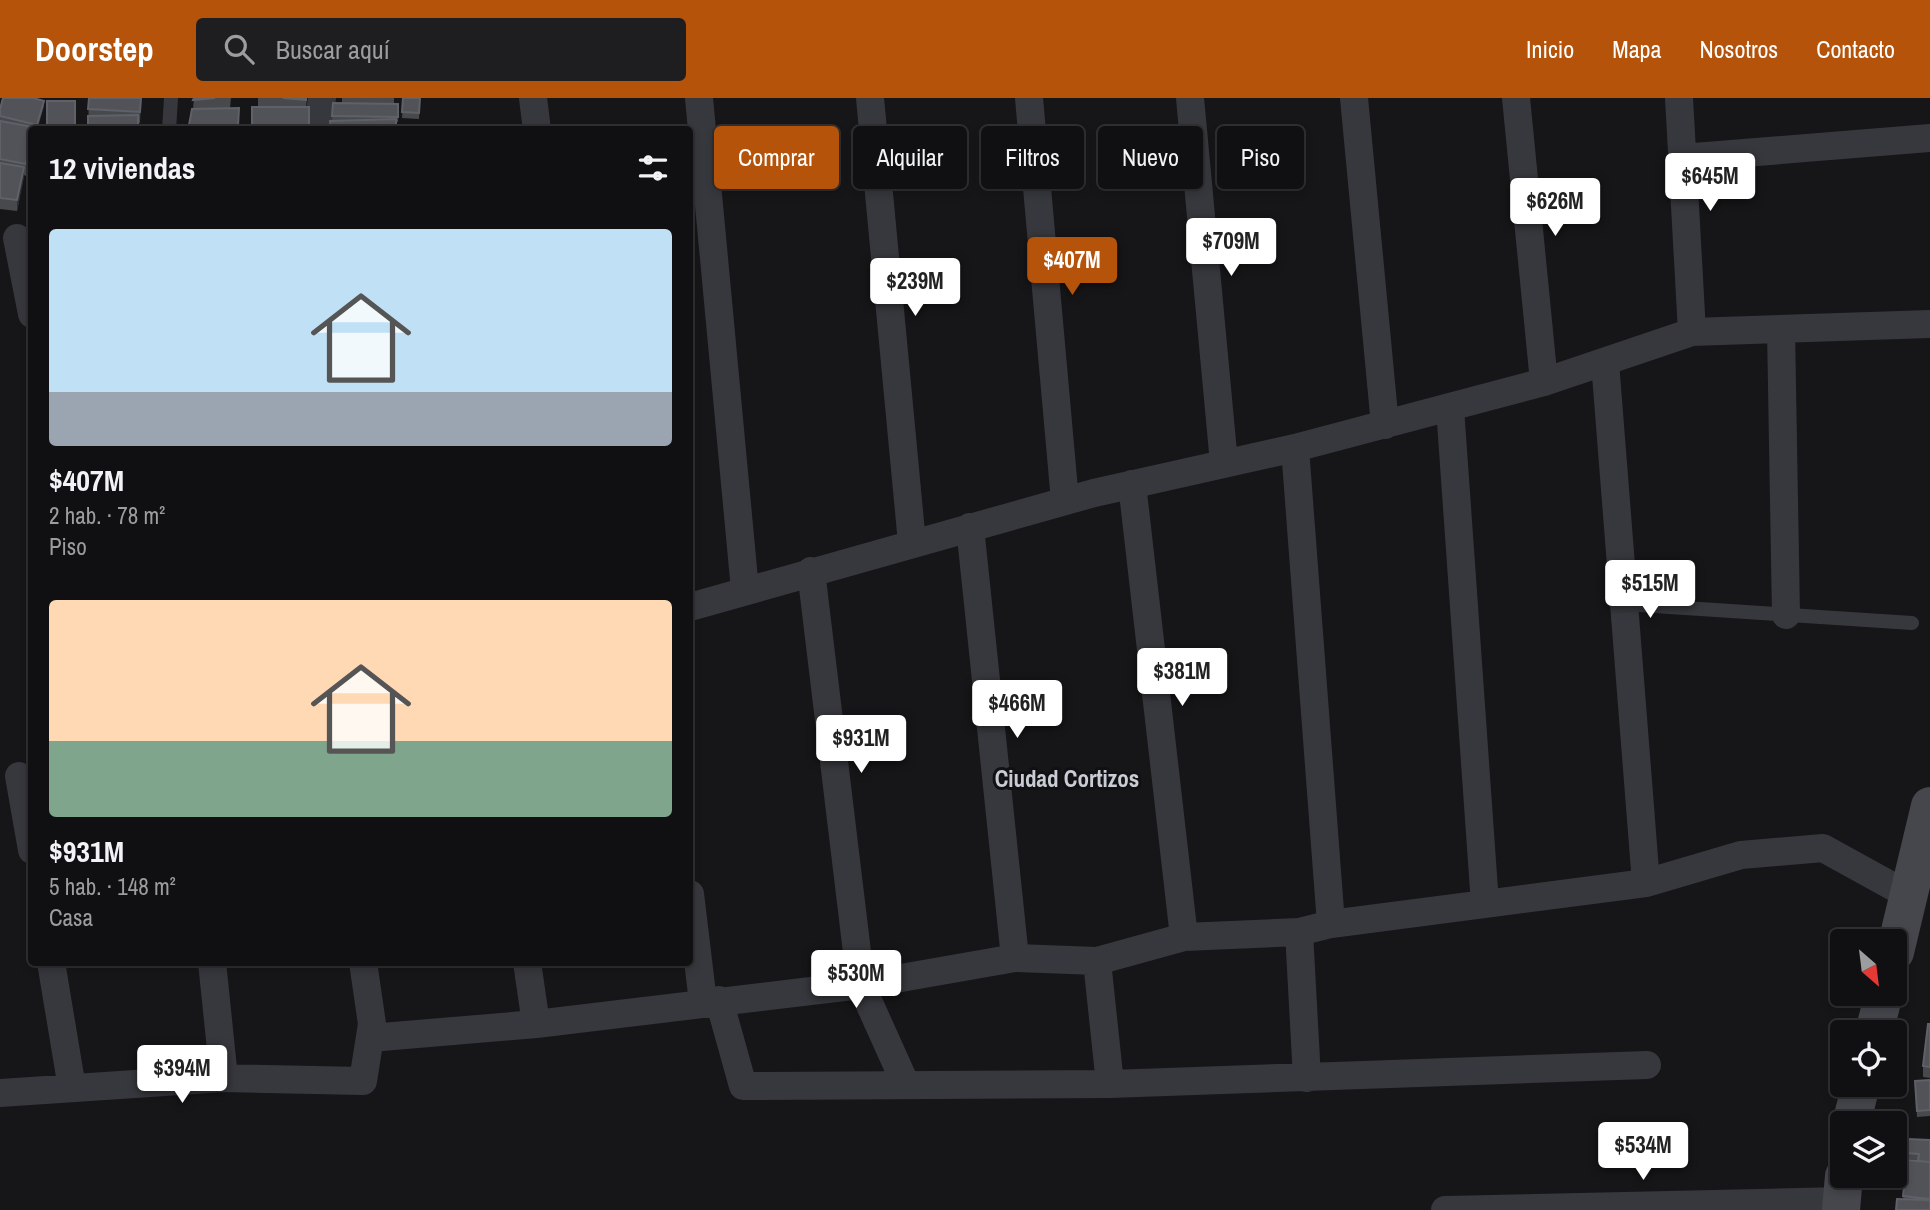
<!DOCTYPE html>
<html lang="es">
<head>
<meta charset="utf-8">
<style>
  :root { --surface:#101012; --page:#1e1e20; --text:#f1f3f6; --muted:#9c9d9f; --line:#303032; --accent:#b45309 }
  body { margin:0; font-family:"Archivo Narrow",sans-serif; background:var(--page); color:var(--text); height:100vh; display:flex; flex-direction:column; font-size:26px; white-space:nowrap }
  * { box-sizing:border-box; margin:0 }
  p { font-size:23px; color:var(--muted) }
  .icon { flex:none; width:38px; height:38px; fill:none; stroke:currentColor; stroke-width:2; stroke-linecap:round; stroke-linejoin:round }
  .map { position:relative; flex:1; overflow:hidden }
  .side { position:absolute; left:28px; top:28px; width:665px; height:840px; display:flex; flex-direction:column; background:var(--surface); border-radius:7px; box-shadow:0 4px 10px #0003,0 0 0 2px var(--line) }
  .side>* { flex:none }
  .banner { position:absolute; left:714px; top:28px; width:665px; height:63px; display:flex; gap:14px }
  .needle { width:46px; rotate:152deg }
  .controls { position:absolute; left:1830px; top:831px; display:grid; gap:14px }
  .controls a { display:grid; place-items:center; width:77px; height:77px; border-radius:7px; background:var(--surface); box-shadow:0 4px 10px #0003,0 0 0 2px var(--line); font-size:35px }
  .price { position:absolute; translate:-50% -60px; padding:0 16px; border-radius:7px; background:#fff; color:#222; font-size:23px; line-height:46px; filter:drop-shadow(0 2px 4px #0008) }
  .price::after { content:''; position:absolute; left:50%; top:42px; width:21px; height:16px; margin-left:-10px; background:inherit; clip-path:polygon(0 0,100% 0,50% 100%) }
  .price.active { background:var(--accent); color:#fff }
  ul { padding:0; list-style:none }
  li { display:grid; align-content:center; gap:14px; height:371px; padding:0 21px }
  li span { display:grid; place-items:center; height:217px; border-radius:7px; color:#555 }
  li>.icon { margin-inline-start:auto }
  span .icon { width:126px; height:126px; fill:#fffc; stroke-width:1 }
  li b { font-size:30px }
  h2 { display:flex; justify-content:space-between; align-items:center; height:84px; padding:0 21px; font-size:30px }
  .pill { padding:0 24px; border-radius:7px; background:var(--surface); box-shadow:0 4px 10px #0003,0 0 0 2px var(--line); font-size:24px; line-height:63px }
  .pill.active { background:var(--accent); color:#fff }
  header { display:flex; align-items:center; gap:42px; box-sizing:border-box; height:98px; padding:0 35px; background:var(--accent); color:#fff }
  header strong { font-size:33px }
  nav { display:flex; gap:38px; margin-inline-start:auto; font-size:24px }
  .search { width:490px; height:63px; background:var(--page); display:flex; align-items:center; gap:18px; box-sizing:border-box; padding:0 24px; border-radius:7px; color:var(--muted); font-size:26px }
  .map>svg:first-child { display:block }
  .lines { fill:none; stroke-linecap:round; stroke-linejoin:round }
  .service { stroke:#37383d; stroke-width:14 }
  .minor { stroke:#37383d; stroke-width:28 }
  .secondary { stroke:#45474d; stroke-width:38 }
  .wall { fill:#47494d }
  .shaded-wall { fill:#2f3033 }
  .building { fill:#525359; stroke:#5f6168; stroke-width:2 }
  .labels { text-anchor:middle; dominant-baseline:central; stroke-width:6; stroke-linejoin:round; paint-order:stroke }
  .neighbourhood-label { font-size:23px; font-weight:bold; fill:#c9ccd4; stroke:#111113 }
</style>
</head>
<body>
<header>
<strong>Doorstep</strong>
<div class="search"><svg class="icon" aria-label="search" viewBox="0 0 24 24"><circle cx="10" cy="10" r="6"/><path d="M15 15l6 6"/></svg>Buscar aquí</div>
<nav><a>Inicio</a><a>Mapa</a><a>Nosotros</a><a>Contacto</a></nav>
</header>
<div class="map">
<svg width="1930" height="1112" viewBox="0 0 1930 1112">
  <rect width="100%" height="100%" fill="#161618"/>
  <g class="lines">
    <path class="service" d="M169 32 171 0
      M1624 506 1912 525"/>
    <path class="minor" d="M533 0 537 32
      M699 0 745 492
      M870 0 912 445
      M1029 0 1065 403
      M1190 0 1224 365
      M1354 0 1385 327
      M1516 0 1544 284
      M1679 0 1692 234
      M318 32 322 0
      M1682 60 1930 40
      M17 140 32 216
      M1781 231 1786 517
      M1605 264 1646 785
      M1450 310 1485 806
      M1295 350 1331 826
      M1132 386 1184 839
      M970 429 1015 860
      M811 473 861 887 906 987
      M690 509 1094 395 1295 350 1544 284 1692 234 1930 226
      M19 678 32 752
      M690 796 703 904
      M1299 834 1307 980
      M1097 863 1110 986
      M51 864 72 990
      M212 864 224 980
      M527 864 536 926
      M719 902 743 988 1110 986 1647 967
      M370 940 536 926 861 887 1015 860 1097 863 1184 839 1299 834 1331 826 1646 785 1741 757 1823 750 1910 798
      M0 995 224 980 363 983 372 926 363 864
      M1445 1112 1842 1103"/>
    <path class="secondary" d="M1895 854 1930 708
      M1874 934 1884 896
      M1851 1026 1861 987
      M1841 1112 1844 1078"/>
  </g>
  <path class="wall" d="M89 0H141L140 25 88 32Z
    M194 0H231L230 10H239L238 32H189L193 11Z
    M258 0H307L306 9H309V32H252V9H258Z
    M342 0H394V6H398V24L332 23 333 5H342Z
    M403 0H420L419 21 402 20Z
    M44 8 37 32H32V48L26 78 24 77 17 113 0 111V11Z
    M1930 926V980L1923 979V968Z
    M1930 982V1018L1917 1019 1915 983Z
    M1908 1041 1930 1042V1112L1903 1101 1907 1062 1918 1063V1062L1906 1061Z"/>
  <path class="shaded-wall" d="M44 3V8L37 32V27Z
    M32 37V48L26 78V66Z
    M24 69V80L17 113V102Z"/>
  <path class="building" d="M3 0H33L44 3 37 27 0 18V11Z
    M89 0H141L140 14 88 11Z
    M194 0H215L193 2Z
    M283 0H306V2Z
    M403 0H420L419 15 402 14Z
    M47 3H75V32H47Z
    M333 5 398 6V19L332 18Z
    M252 9H309V27H252Z
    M239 10 238 28 189 27 192 11Z
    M138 17V32H88V18Z
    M396 21V32H331L330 23Z
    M0 23 33 29V32H32V37L26 66 0 61Z
    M0 65 24 69 17 102 0 100Z
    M1928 926H1930V969L1923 968Z
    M1930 982V1012L1917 1013 1915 983Z
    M1908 1041 1930 1042V1064L1918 1063 1919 1056 1906 1055Z
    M1907 1062 1930 1064V1101L1903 1098Z
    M1897 1101 1930 1102V1112H1896Z"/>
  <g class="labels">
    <g class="neighbourhood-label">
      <text x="1067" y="680">Ciudad Cortizos</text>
    </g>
  </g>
</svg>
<div class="controls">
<a><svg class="needle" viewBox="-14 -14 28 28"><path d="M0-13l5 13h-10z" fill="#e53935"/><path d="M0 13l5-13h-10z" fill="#9c9d9f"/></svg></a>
<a><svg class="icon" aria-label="locate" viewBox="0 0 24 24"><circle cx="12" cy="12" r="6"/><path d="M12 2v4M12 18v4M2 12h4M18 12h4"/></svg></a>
<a><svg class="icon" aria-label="layers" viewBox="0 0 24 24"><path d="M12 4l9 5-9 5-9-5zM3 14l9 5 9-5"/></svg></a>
</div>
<b class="price" style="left:1710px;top:115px">$645M</b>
<b class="price" style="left:1555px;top:140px">$626M</b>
<b class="price" style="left:1231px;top:180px">$709M</b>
<b class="price active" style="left:1072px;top:199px">$407M</b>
<b class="price" style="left:915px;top:220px">$239M</b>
<b class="price" style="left:1650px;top:522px">$515M</b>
<b class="price" style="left:1182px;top:610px">$381M</b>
<b class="price" style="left:1017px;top:642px">$466M</b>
<b class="price" style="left:861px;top:677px">$931M</b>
<b class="price" style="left:856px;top:912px">$530M</b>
<b class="price" style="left:182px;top:1007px">$394M</b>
<b class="price" style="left:1643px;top:1084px">$534M</b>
<div class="banner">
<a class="pill active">Comprar</a>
<a class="pill">Alquilar</a>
<a class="pill">Filtros</a>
<a class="pill">Nuevo</a>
<a class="pill">Piso</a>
</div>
<section class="side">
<h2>12 viviendas<svg class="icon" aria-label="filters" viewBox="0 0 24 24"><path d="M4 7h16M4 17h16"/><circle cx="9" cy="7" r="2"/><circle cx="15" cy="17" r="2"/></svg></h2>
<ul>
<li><span style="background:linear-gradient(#bfe0f5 75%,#9aa5b1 0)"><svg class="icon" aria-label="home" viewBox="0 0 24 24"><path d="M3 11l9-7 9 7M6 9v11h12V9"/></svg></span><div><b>$407M</b><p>2 hab. · 78 m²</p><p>Piso</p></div></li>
<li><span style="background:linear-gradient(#ffd9b3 65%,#7fa58c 0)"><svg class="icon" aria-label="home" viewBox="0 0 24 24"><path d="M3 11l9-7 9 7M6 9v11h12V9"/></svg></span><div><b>$931M</b><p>5 hab. · 148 m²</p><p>Casa</p></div></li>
</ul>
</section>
</div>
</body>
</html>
